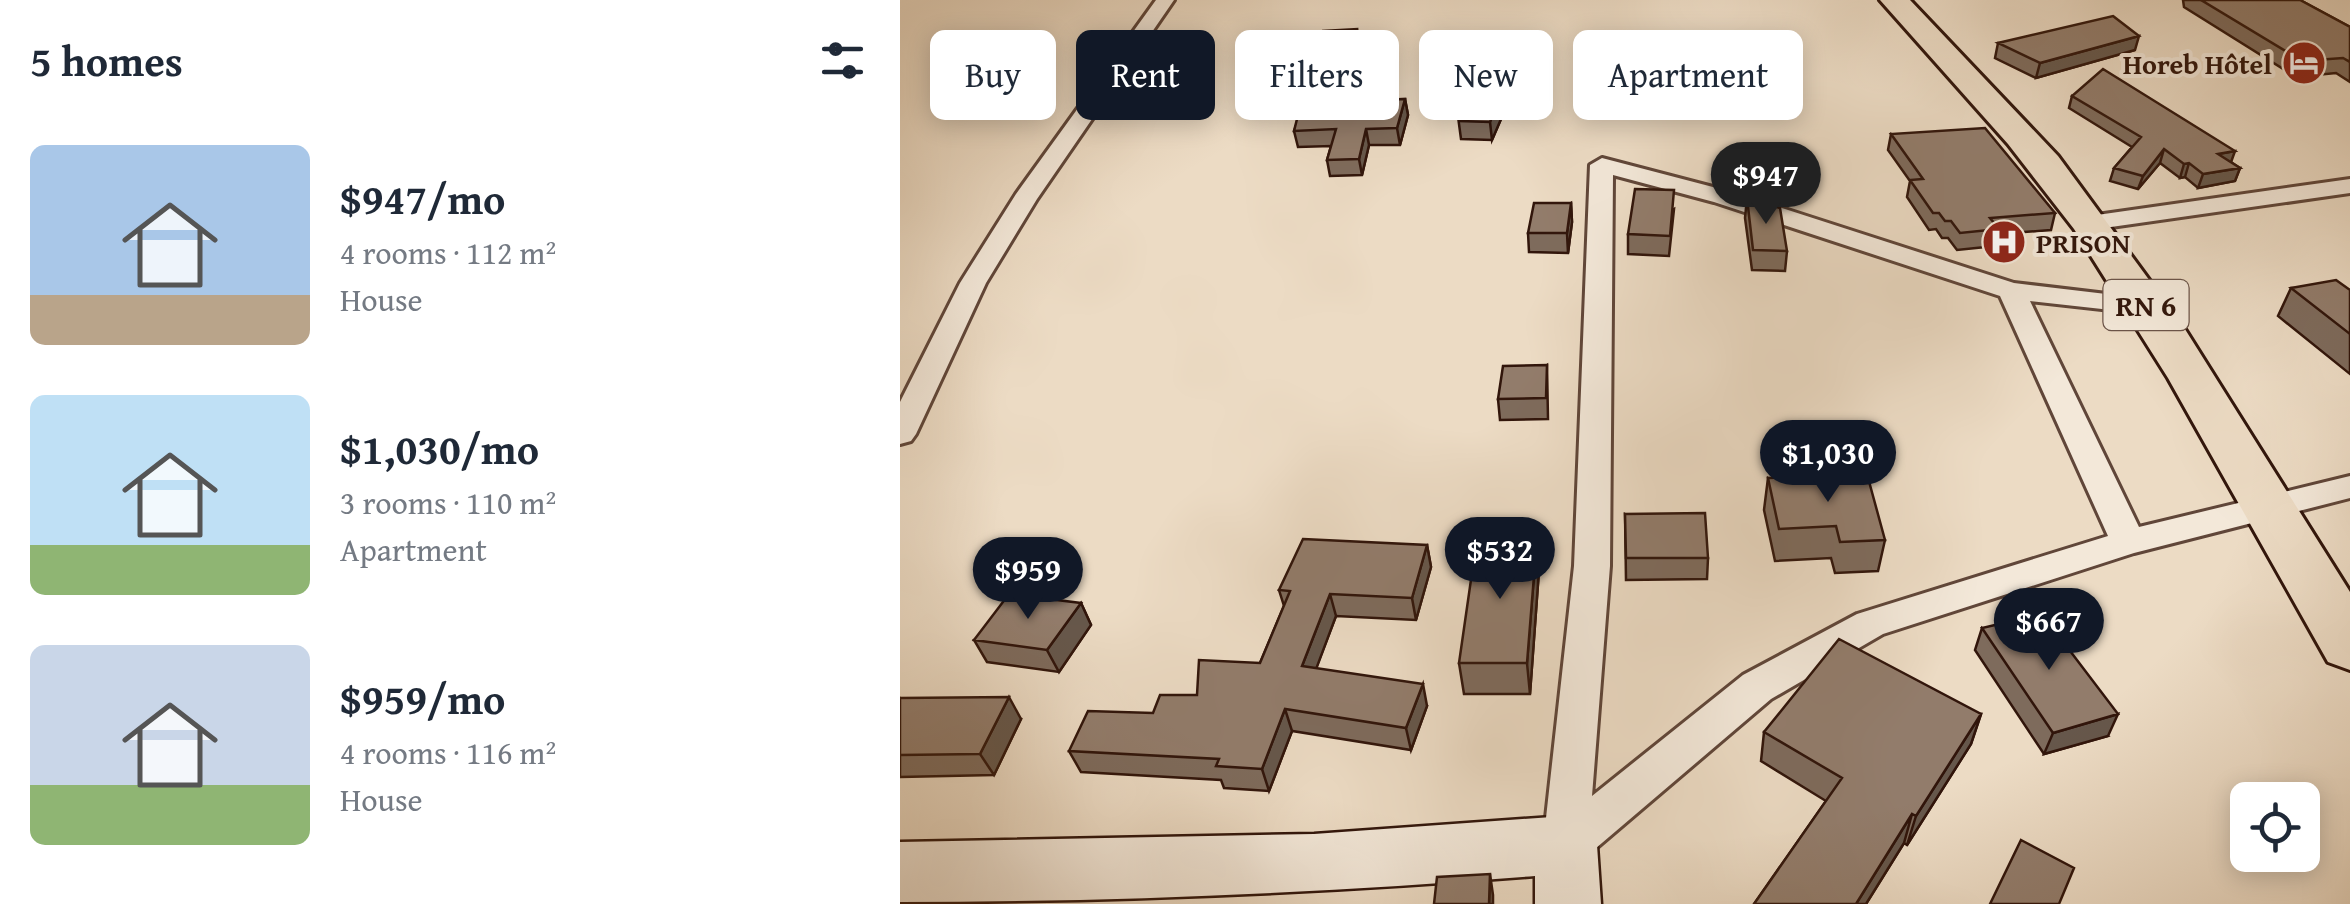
<!DOCTYPE html>
<html lang="en">
<head>
<meta charset="utf-8">
<style>
  :root { --surface:#fff; --page:#f6f6f7; --text:#1f2937; --muted:#747a83; --accent:#111827 }
  body { margin:0; font-family:"Gentium Book Plus",serif; background:var(--page); color:var(--text); height:100vh; display:flex; flex-direction:column; font-size:38px; white-space:nowrap }
  * { box-sizing:border-box; margin:0 }
  p { font-size:32px; color:var(--muted) }
  .icon { flex:none; width:55px; height:55px; fill:none; stroke:currentColor; stroke-width:2; stroke-linecap:round; stroke-linejoin:round }
  .map { position:relative; flex:1; overflow:hidden }
  .drawer { display:flex; flex-direction:column; background:var(--surface); width:900px }
  .drawer>* { flex:none }
  .top-card { position:absolute; left:30px; top:30px; width:950px; height:90px; display:flex; gap:20px }
  .buttons { position:absolute; left:1330px; top:782px; display:grid; gap:20px }
  .buttons a { display:grid; place-items:center; width:90px; height:90px; border-radius:15px; background:var(--surface); box-shadow:0 5px 25px #0003; font-size:50px }
  .price { position:absolute; translate:-50% -85px; padding:0 22px; border-radius:35px; background:var(--accent); color:#fff; font-size:32px; line-height:65px; filter:drop-shadow(0 2px 5px #0008) }
  .price::after { content:''; position:absolute; left:50%; top:60px; width:30px; height:22px; margin-left:-15px; background:inherit; clip-path:polygon(0 0,100% 0,50% 100%) }
  .price.current { background:#222; color:#fff }
  ul { padding:0; list-style:none }
  li { display:flex; align-items:center; gap:30px; height:250px; padding:0 30px }
  li span { display:grid; place-items:center; flex:none; width:280px; height:200px; border-radius:15px; color:#555 }
  li>.icon { margin-inline-start:auto }
  span .icon { width:120px; height:120px; fill:#fffc; stroke-width:1 }
  li b { font-size:42px }
  h2 { display:flex; justify-content:space-between; align-items:center; height:120px; padding:0 30px; font-size:42px }
  .pill { padding:0 35px; border-radius:15px; background:var(--surface); box-shadow:0 5px 25px #0003; font-size:35px; line-height:90px }
  .pill.current { background:var(--accent); color:#fff }
  main { display:flex; flex:1; min-height:0 }
  .map>svg:first-child { display:block }
  .lines { fill:none; stroke-linecap:round; stroke-linejoin:round }
  .street-casing { stroke:#604639; stroke-width:6 }
  .secondary-casing { stroke:#31150b; stroke-width:5 }
  .primary-casing { stroke:#31150b; stroke-width:6 }
  .street { fill:#f3e8d9; fill-rule:evenodd }
  .secondary { fill:#f3e8d9; fill-rule:evenodd }
  .primary { fill:#ecdbc4; fill-rule:evenodd }
  .wall { fill:#7e6b5c; stroke:#31150b; stroke-width:2.5 }
  .shaded-wall { fill:#66574b; stroke:#31150b; stroke-width:2.5 }
  .building { fill:#927c6b; stroke:#31150b; stroke-width:2.5 }
  .labels { text-anchor:middle; dominant-baseline:central; stroke-width:8; stroke-linejoin:round; paint-order:stroke }
  .far-poi-label { font-size:28px; font-weight:bold; fill:#31150b; stroke:#f3e8d9; text-anchor:end }
  .shield { fill:#f3e8d9; stroke:#6b5449; stroke-width:2.5 }
  .shield-label { font-size:30px; font-weight:bold; fill:#31150b }
</style>
</head>
<body>
<main>
<section class="drawer">
<h2>5 homes<svg class="icon" aria-label="filters" viewBox="0 0 24 24"><path d="M4 7h16M4 17h16"/><circle cx="9" cy="7" r="2"/><circle cx="15" cy="17" r="2"/></svg></h2>
<ul>
<li><span style="background:linear-gradient(#a9c7e8 75%,#b9a48a 0)"><svg class="icon" aria-label="home" viewBox="0 0 24 24"><path d="M3 11l9-7 9 7M6 9v11h12V9"/></svg></span><div><b>$947/mo</b><p>4 rooms · 112 m²</p><p>House</p></div></li>
<li><span style="background:linear-gradient(#bfe0f5 75%,#8fb573 0)"><svg class="icon" aria-label="home" viewBox="0 0 24 24"><path d="M3 11l9-7 9 7M6 9v11h12V9"/></svg></span><div><b>$1,030/mo</b><p>3 rooms · 110 m²</p><p>Apartment</p></div></li>
<li><span style="background:linear-gradient(#c9d6e8 70%,#8fb573 0)"><svg class="icon" aria-label="home" viewBox="0 0 24 24"><path d="M3 11l9-7 9 7M6 9v11h12V9"/></svg></span><div><b>$959/mo</b><p>4 rooms · 116 m²</p><p>House</p></div></li>
</ul>
</section>
<div class="map">
<svg width="1450" height="904" viewBox="0 0 1450 904">
  <rect width="100%" height="100%" fill="#ecdbc4"/>
  <filter id="stains"><feTurbulence type="fractalNoise" baseFrequency=".002" numOctaves="4"/><feColorMatrix values="0 0 0 0 .2 0 0 0 0 .09 0 0 0 0 .02 0 0 0 .5 -.17"/></filter>
  <radialGradient id="worn" r=".72"><stop offset=".6" stop-color="#630" stop-opacity="0"/><stop offset="1" stop-color="#630" stop-opacity=".3"/></radialGradient>
  <g class="lines">
    <defs>
      <path id="street" d="M256 0H274L137 199 86 283 16 434 11 441 0 444V402L60 283 116 194Z
        M702 158 832 192 1114 283 1257 300 1261 306 1257 312 1247 314 1130 301 1239 527 1450 476V498L1234 553 983 634 871 699 682 860 666 866 650 860 643 845 674 566 690 165ZM713 175 814 202 1100 296 1208 536 957 614 843 675 692 796 710 566Z
        M1450 179V193L1190 230 1178 223 1190 216Z"/>
      <path id="secondary" d="M666 816 688 825 697 845 701 904H635V876C423 893 212 902 0 902V842L414 834Z"/>
      <path id="primary" d="M980 0H1010L1158 156 1283 326 1450 592V670L1428 662 1268 378 1174 229 1108 144Z"/>
    </defs>
    <use href="#street" class="street-casing"/>
    <use href="#secondary" class="secondary-casing"/>
    <use href="#primary" class="primary-casing"/>
    <use href="#street" class="street"/>
    <use href="#secondary" class="secondary"/>
    <use href="#primary" class="primary"/>
  </g>
  <path class="wall" d="M1283 0H1400L1450 27V82L1436 73 1396 77 1284 7Z
    M1098 43 1235 50 1136 78 1095 58Z
    M459 44 458 48 486 63 476 100 505 99 508 115 500 145H469L462 175 430 176 427 160 431 146 398 147 394 131 418 64Z
    M613 66 602 96 604 112 592 140 561 139 557 109Z
    M1172 96 1331 162 1340 168 1335 181 1298 188 1285 177 1280 178 1260 163 1238 189 1210 181 1214 168 1232 147 1169 108Z
    M991 134 1155 213 1151 230 1098 234 1095 246 1057 250 1048 238H1042L1036 229 1029 230 1007 197 1010 181 988 150Z
    M847 198 887 251 885 271 852 270 845 218Z
    M671 203 672 222 668 253 629 252 628 233Z
    M774 209 769 256 728 254V234Z
    M1391 288 1450 290V374L1378 316Z
    M647 365 648 419 600 420 598 399Z
    M868 478 985 540 978 571 935 573 931 558 875 561 864 510Z
    M725 514 808 558 807 579 726 580Z
    M527 545 531 567 516 620 436 616 416 668 527 706 511 750 392 731 369 791 324 788 321 780 181 772 169 751 297 695 360 663 384 606 379 590Z
    M639 570 630 694H564L559 663Z
    M181 603 191 625 159 672 87 662 74 640Z
    M1082 628 1208 736 1144 754 1075 650Z
    M0 698 121 719 94 775 0 777Z
    M1081 714 1071 744 1007 845 1004 843 966 904H854L926 801 861 761 864 732Z"/>
  <path class="shaded-wall" d="M457 29 459 44 456 63 454 48Z
    M1239 36 1235 50 1136 78 1140 63Z
    M484 48 486 63 472 116 470 100Z
    M612 49 613 66 602 97 604 112 592 140 590 122 596 94Z
    M505 99 508 115 500 145 497 128Z
    M466 129 469 145 462 175 459 159Z
    M1264 149 1260 163 1238 189 1243 176Z
    M1335 151 1330 165 1318 154Z
    M1289 163 1285 177 1280 178 1284 164Z
    M1340 168 1335 181 1298 188 1303 174Z
    M671 203 672 222 668 253 667 233Z
    M637 538 639 570 630 694 627 663Z
    M527 545 531 567 516 620 512 598Z
    M430 594 436 616 409 688 402 666Z
    M181 603 191 625 159 672 147 650Z
    M523 684 527 706 511 750 506 728Z
    M109 697 121 719 94 775 80 754Z
    M385 709 392 731 369 791 362 769Z
    M1081 714 1071 744 1007 845 1016 816Z
    M1218 714 1208 736 1144 754 1153 733Z
    M1012 814 1004 843 966 904H956Z
    M590 874 593 895V904H589Z"/>
  <path class="building" d="M1301 0H1400L1450 27V62L1443 58 1402 61Z
    M1213 16 1239 36 1140 63 1098 43Z
    M457 29 454 48H484L470 100 505 99 497 128 466 129 459 159 427 160 436 129 394 131 411 64H418L423 31Z
    M583 48 612 49 596 94H602L590 122 560 121 565 109H557Z
    M1203 69 1335 151 1318 154 1340 168 1303 174 1289 163 1284 164 1264 149 1243 176 1214 168 1241 137 1172 96Z
    M1085 128 1155 213 1090 218 1099 229 1060 233 1051 221H1045L1039 213H1033L1010 180 1023 179 991 134Z
    M735 189 774 190 770 236 728 234Z
    M847 198 880 208 887 251 853 250Z
    M634 203H671L667 233H628Z
    M1436 280 1450 290V334L1391 288Z
    M647 365 646 398 598 399 603 366Z
    M967 474 985 540 940 542 936 526 879 529 868 478Z
    M805 513 808 558H726L725 514Z
    M577 538H637L627 663H559Z
    M403 539 527 545 512 598 430 594 402 666 523 684 506 728 385 709 362 769 316 766 319 759 169 751 188 711 253 713 260 695H297L299 660 360 663 390 591 379 590Z
    M109 594 181 603 147 650 74 640Z
    M1142 614 1218 714 1153 733 1082 628Z
    M939 639 1081 714 1016 816 1012 814 956 904H854L942 778 864 732Z
    M109 697 80 754 0 755V698Z
    M1121 840 1174 868 1159 904H1090Z
    M590 874 589 904H534L537 877Z"/>
  <defs>
    <symbol id="hotel-disc" viewBox="-11 -11 22 22"><circle r="9.5" fill="#8f2418" stroke="#f3e8d9"/><path d="M-6-4.5h1.5V1H6V5H4.5V3h-9V5H-6ZM-4 0a1.8 1.8 0 1 1 3.6 0ZM.5 0V-2.5h3Q6-2.5 6 0Z" fill="#fff"/></symbol>
    <symbol id="hospital-disc" viewBox="-11 -11 22 22"><circle r="9.5" fill="#8f2418" stroke="#f3e8d9"/><path d="M-5-5h3v3.5h4V-5h3V5h-3V1.5h-4V5h-3Z" fill="#fff"/></symbol>
  </defs>
  <g fill-rule="evenodd">
    <use href="#hotel-disc" x="1379" y="38" width="50" height="50"/>
    <use href="#hospital-disc" x="1079" y="217" width="50" height="50"/>
  </g>
  <g class="labels">
    <g class="far-poi-label">
      <text x="1372" y="63">Horeb Hôtel</text>
      <text x="1136" y="242" text-anchor="start">PRISON</text>
    </g>
    <rect class="shield" x="1203.5" y="280" width="85" height="50" rx="8"/>
    <g class="shield-label">
      <text x="1246" y="305">RN 6</text>
    </g>
  </g>
  <rect width="100%" height="100%" filter="url(#stains)"/>
  <rect width="100%" height="100%" fill="url(#worn)"/>
</svg>
<div class="buttons">
<a><svg class="icon" aria-label="locate" viewBox="0 0 24 24"><circle cx="12" cy="12" r="6"/><path d="M12 2v4M12 18v4M2 12h4M18 12h4"/></svg></a>
</div>
<b class="price current" style="left:866px;top:227px">$947</b>
<b class="price" style="left:928px;top:505px">$1,030</b>
<b class="price" style="left:600px;top:602px">$532</b>
<b class="price" style="left:128px;top:622px">$959</b>
<b class="price" style="left:1149px;top:673px">$667</b>
<div class="top-card">
<a class="pill">Buy</a>
<a class="pill current">Rent</a>
<a class="pill">Filters</a>
<a class="pill">New</a>
<a class="pill">Apartment</a>
</div>
</div>
</main>
</body>
</html>
